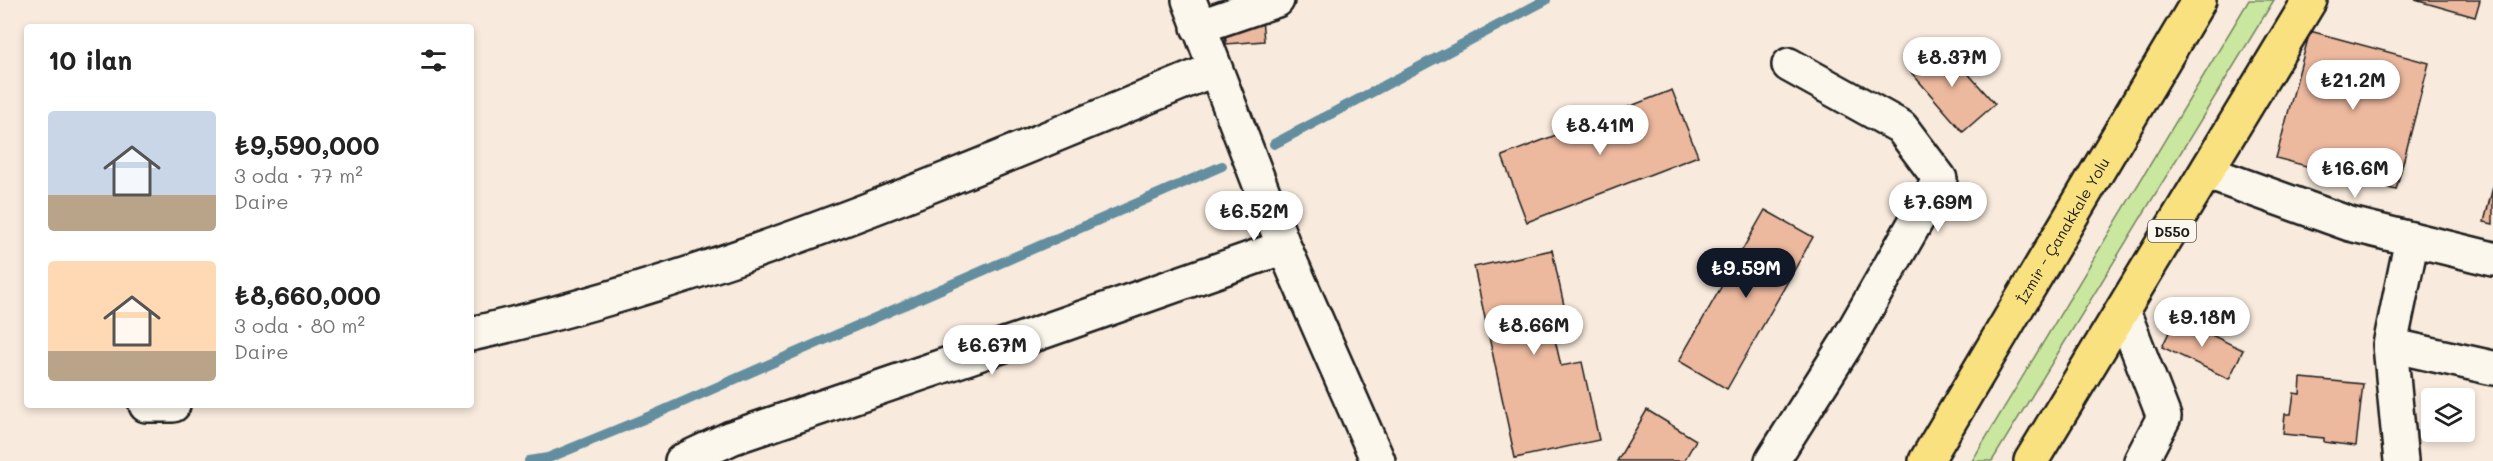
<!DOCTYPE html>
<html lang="tr">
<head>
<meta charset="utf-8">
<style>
  :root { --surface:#fff; --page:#f6f6f6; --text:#222; --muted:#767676; --accent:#111827 }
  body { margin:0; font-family:Mali,sans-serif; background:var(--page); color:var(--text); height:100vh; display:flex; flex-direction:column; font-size:22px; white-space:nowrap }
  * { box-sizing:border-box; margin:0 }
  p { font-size:20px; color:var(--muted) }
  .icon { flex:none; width:33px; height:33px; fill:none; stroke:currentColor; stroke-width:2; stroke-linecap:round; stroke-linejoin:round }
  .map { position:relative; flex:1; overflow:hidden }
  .panel { position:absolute; left:24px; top:24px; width:450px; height:384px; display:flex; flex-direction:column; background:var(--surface); border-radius:6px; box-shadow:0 3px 9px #0003 }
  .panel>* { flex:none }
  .controls { position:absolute; left:2421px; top:388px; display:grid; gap:12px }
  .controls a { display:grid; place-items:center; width:54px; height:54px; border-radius:6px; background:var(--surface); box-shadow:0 3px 9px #0003; font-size:30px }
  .price { position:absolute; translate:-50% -51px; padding:0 14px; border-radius:21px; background:#fff; color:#222; font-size:20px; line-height:39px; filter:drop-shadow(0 2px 3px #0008) }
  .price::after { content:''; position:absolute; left:50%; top:36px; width:18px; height:14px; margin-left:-9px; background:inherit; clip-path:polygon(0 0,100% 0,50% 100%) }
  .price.selected { background:var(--accent); color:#fff }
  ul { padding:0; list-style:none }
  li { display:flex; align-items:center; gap:18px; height:150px; padding:0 24px }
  li span { display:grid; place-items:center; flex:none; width:168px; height:120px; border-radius:6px; color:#555 }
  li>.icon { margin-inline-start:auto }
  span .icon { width:72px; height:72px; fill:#fffc; stroke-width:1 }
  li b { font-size:26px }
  h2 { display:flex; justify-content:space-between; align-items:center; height:72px; padding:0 24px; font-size:26px }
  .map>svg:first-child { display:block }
  .green { fill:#cae79f; stroke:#73825e; stroke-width:1.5 }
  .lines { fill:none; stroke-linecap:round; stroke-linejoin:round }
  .stream { stroke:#648e9f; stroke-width:10 }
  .building { fill:#ecb89e; stroke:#1c1c1c; stroke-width:1.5 }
  .minor-casing { stroke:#1c1c1c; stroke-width:38 }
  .highway-casing { stroke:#1c1c1c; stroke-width:38 }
  .minor { stroke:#fbf7ec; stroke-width:33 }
  .highway { stroke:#fae180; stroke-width:33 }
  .labels { text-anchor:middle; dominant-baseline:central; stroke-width:6; stroke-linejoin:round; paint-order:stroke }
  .shield { fill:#fbf7ec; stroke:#5f5e5a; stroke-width:1.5 }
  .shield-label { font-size:14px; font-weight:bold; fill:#1c1c1c }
  .street-label { font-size:15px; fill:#1c1c1c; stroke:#fbf7ec }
</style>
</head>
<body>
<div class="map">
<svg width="2493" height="461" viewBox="0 0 2493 461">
  <rect width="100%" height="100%" fill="#f8eadc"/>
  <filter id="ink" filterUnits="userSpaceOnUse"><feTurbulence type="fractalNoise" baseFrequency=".0167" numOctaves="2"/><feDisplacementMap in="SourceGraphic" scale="12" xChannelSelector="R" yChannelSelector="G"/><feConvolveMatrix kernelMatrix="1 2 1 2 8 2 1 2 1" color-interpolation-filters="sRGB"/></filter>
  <g filter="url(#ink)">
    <path class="green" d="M2249 0H2274L1992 461H1972Z"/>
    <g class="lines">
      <path class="stream" d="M1274 144 1546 0
        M529 461 548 458 653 415 1222 166"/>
    </g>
    <path class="building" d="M2415 0H2480L2475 17Z
      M1262 19 1264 41 1226 44 1225 22Z
      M2310 31 2429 63 2396 190 2276 158Z
      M1941 43 1995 104 1963 132 1910 71Z
      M1672 90 1698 156 1527 222 1502 156Z
      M2493 187V224L2484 222Z
      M1765 210 1813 237 1727 389 1679 361Z
      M1552 250 1568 324 1552 327 1561 366 1582 362 1599 440 1515 458 1474 267Z
      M2176 318 2243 350 2229 379 2162 347Z
      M2301 378 2363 384 2356 446 2324 442V438L2283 434 2285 414H2291L2294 393 2300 394Z
      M1647 410 1696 440 1684 461H1617Z"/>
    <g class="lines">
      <defs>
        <path id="minor" d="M1189 0 1284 247 1378 461
          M1198 27 1277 0
          M2208 173 2350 224 2493 259
          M2123 311 2164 417 2141 461
          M471 334C730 276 971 169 1215 69
          M2390 345 2493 368
          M146 405H173
          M682 461 731 438 1022 339 1284 247
          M1772 461 1846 344 1940 179 1901 127 1789 65
          M2401 461 2390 345 2412 239"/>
        <g id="highway">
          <path id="s1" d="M1926 461 2199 0"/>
          <path d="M2031 461 2310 0"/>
        </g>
      </defs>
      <use href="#minor" class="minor-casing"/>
      <use href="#highway" class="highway-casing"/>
      <use href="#minor" class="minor"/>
      <use href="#highway" class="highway"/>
    </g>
  </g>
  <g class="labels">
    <rect class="shield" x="2148" y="220" width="48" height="22" rx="4.5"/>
    <g class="shield-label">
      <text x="2172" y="231">D550</text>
    </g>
    <g class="street-label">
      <text stroke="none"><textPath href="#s1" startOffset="268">İzmir - Çanakkale Yolu</textPath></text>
    </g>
  </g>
</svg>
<div class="controls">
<a><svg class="icon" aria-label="layers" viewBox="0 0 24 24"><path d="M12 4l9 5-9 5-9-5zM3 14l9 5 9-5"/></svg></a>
</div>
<b class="price" style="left:1952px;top:88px">₺8.37M</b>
<b class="price" style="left:2353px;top:111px">₺21.2M</b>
<b class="price" style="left:1600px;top:156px">₺8.41M</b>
<b class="price" style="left:2355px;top:199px">₺16.6M</b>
<b class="price" style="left:1938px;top:233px">₺7.69M</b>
<b class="price" style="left:1254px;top:242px">₺6.52M</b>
<b class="price selected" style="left:1746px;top:299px">₺9.59M</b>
<b class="price" style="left:2202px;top:348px">₺9.18M</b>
<b class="price" style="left:1534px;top:356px">₺8.66M</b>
<b class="price" style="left:992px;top:376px">₺6.67M</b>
<section class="panel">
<h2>10 ilan<svg class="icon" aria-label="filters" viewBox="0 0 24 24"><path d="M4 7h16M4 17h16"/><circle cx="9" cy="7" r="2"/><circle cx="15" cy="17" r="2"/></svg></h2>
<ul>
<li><span style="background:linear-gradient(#c9d6e8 70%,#b9a48a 0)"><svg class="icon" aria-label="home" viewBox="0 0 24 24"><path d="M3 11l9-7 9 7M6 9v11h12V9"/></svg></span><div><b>₺9,590,000</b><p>3 oda · 77 m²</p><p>Daire</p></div></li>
<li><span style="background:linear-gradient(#ffd9b3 75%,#b9a48a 0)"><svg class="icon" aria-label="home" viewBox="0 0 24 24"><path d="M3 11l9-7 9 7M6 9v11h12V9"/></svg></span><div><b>₺8,660,000</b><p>3 oda · 80 m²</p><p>Daire</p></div></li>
</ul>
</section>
</div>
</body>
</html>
